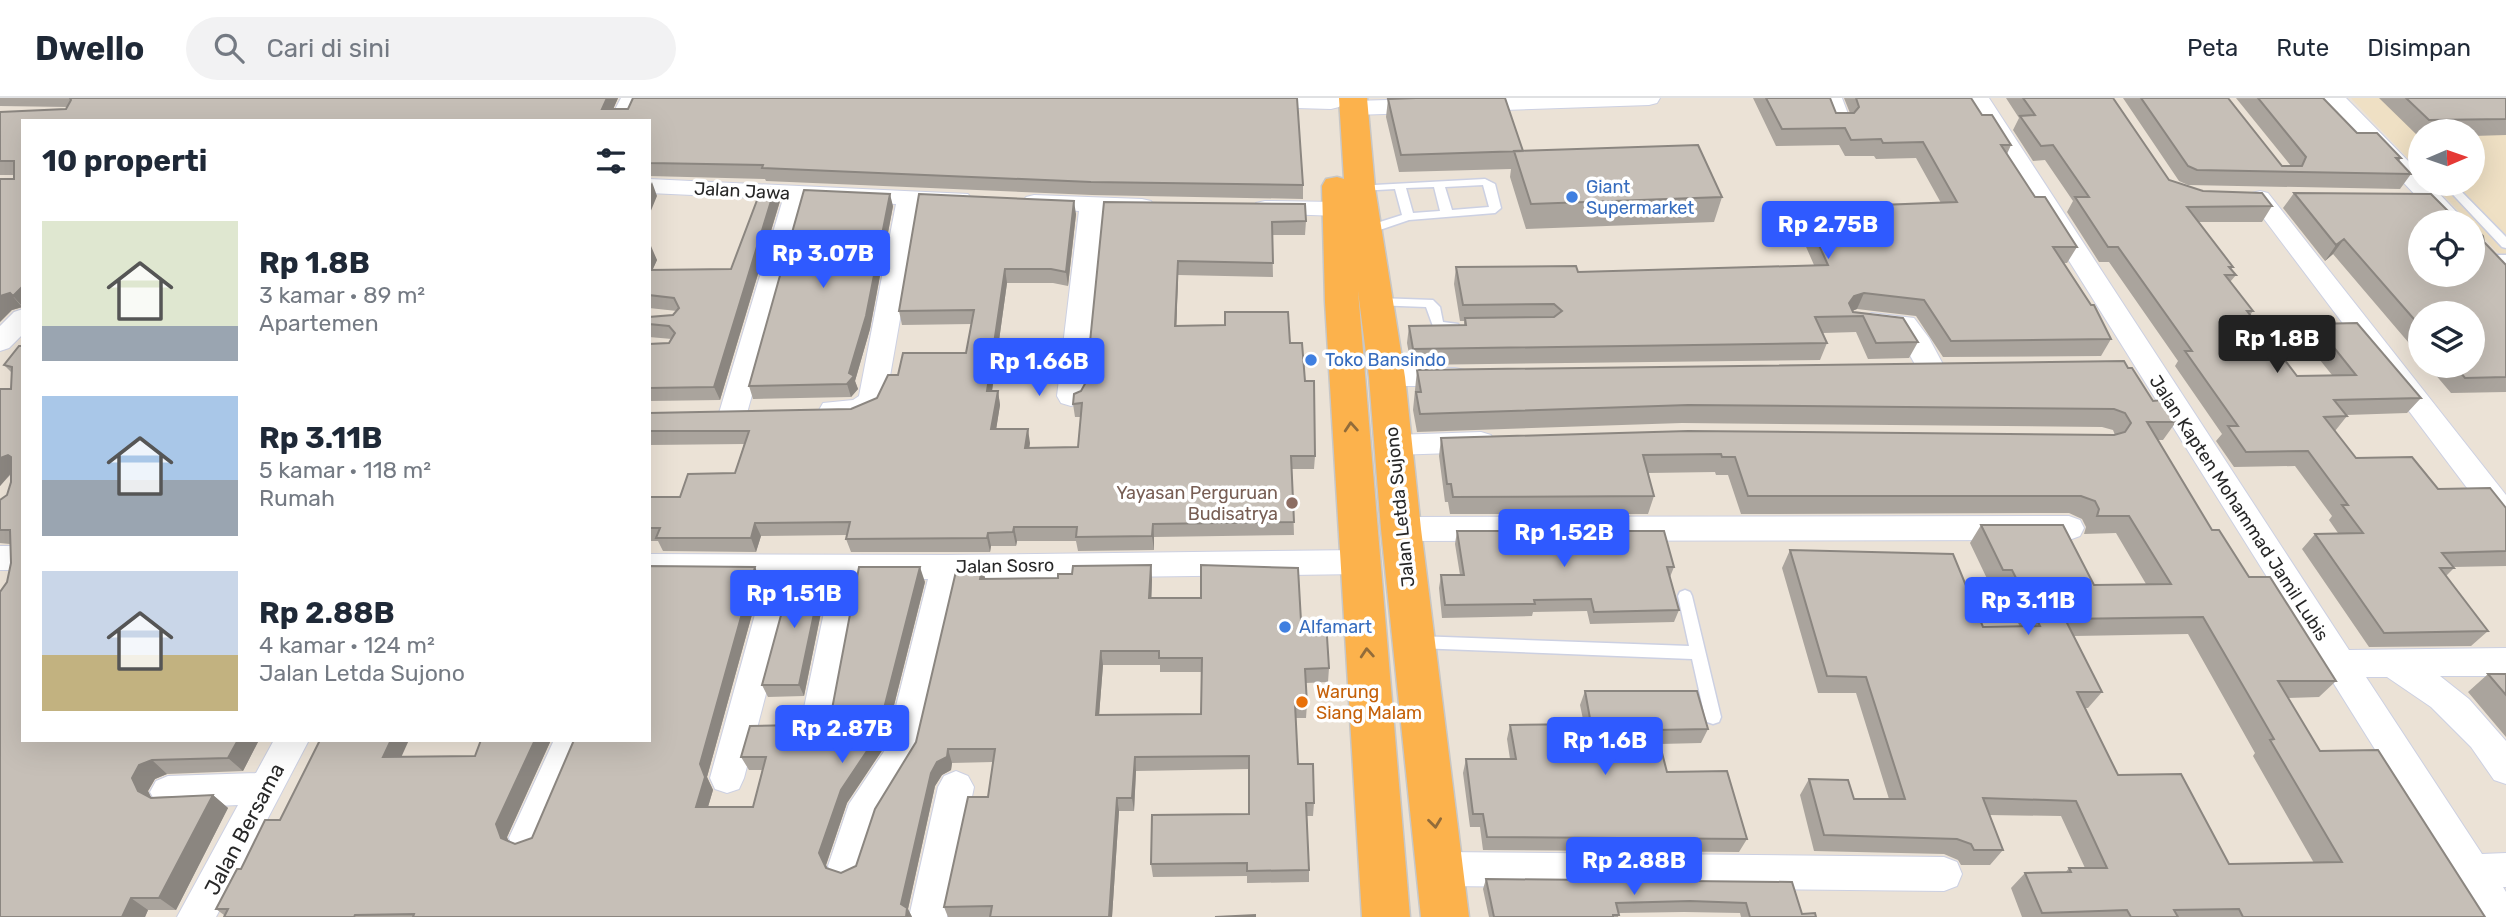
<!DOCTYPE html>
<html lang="id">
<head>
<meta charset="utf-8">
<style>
  :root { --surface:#fff; --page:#f2f2f3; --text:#1f2937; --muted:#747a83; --line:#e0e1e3; --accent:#2f5aff }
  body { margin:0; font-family:Rubik,sans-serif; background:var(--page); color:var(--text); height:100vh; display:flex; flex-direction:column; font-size:26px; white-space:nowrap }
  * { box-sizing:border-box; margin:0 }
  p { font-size:23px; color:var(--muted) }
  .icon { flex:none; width:38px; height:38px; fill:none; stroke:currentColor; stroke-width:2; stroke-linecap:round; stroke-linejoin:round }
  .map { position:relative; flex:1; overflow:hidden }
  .drawer { position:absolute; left:21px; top:21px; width:630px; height:623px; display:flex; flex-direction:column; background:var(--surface); border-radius:0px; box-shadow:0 7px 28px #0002 }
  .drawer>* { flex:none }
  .needle { width:46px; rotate:88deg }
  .controls { position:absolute; left:2408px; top:21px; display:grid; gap:14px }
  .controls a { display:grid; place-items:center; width:77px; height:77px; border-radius:50%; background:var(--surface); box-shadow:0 7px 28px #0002; font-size:35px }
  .price { position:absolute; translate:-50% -60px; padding:0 16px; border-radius:7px; background:var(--accent); color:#fff; font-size:23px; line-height:46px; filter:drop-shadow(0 2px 4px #0008) }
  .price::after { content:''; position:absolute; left:50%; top:42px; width:21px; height:16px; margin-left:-10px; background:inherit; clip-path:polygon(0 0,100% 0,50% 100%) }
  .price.selected { background:#222; color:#fff }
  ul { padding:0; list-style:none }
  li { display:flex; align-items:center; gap:21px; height:175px; padding:0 21px }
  li span { display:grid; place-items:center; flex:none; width:196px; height:140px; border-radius:0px; color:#555 }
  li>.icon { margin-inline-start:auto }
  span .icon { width:84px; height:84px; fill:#fffc; stroke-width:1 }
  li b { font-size:30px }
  h2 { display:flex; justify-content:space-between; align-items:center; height:84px; padding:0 21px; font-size:30px }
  header { display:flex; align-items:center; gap:42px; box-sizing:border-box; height:98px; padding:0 35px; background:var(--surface); border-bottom:2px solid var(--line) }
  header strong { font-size:33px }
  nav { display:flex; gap:38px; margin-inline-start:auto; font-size:24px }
  .search { width:490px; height:63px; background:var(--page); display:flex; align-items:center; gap:18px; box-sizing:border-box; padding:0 24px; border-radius:38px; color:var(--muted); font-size:26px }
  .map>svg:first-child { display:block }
  .education { fill:#efe0c4 }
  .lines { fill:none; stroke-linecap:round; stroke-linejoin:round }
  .service-casing { stroke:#ccd0e2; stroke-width:3 }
  .minor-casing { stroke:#ccd0e2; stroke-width:2 }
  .trunk-casing { stroke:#c7c7c7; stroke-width:3 }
  .service { fill:#fff; fill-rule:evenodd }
  .minor { fill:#fff; fill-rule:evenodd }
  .trunk { fill:#fcb24c; fill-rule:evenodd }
  .wall { fill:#aaa49d; fill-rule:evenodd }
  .shaded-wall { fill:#8b8680 }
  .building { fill:#c6bfb7; stroke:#8b8680; stroke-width:2; fill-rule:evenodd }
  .oneway { stroke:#926c3a }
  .shop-dot { fill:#3f7fe0; stroke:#fff; stroke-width:2.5 }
  .education-dot { fill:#8d6e63; stroke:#fff; stroke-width:2.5 }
  .food-dot { fill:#e8710a; stroke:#fff; stroke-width:2.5 }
  .labels { text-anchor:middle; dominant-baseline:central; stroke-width:7; stroke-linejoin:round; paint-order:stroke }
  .shop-label { font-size:18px; fill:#366cbe; stroke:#fff; text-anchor:start }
  .street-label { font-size:18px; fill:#272727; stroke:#fff }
  .education-label { font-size:18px; fill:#785e54; stroke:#fff; text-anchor:end }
  .food-label { font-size:18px; fill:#c56008; stroke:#fff; text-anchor:start }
  .near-street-label { font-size:21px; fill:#272727; stroke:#fff }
</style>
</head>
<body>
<header>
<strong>Dwello</strong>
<div class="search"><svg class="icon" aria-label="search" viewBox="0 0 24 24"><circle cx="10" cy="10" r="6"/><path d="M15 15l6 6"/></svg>Cari di sini</div>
<nav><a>Peta</a><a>Rute</a><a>Disimpan</a></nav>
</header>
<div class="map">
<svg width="2506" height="819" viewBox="0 0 2506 819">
  <rect width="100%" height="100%" fill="#ebe2d6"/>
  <path class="education" d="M2351 0H2506V163L2473 128V124H2469L2433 86H2473V33H2420V73Z"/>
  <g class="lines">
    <defs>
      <path id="service" d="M1485 81 1495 86 1501 110 1495 115 1409 122 1365 137 1359 133 1361 130 1402 117 1395 91 1360 93 1356 92V88ZM1483 87 1489 109 1452 112 1445 89ZM1434 89 1440 113 1413 115 1406 90Z
        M2443 86H2454L2506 139V150L2502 149Z
        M2506 157V165H2491L2485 161 2491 157Z
        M1378 200 1433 202 1440 209 1443 224 1458 226 1460 229 1454 233 1434 231 1426 209 1374 207 1372 204 1374 201Z
        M1685 492 1690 494 1692 498 1721 619 1719 624 1713 626 1707 624 1705 619 1692 561 1417 550 1412 548 1409 544 1412 540 1417 538 1689 548 1678 498 1680 494Z"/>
      <path id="minor" d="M621 0H643L631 23H609Z
        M1248 0H1339L1342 4 1339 9 1331 11 1258 9 1250 7Z
        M1453 0H1660L1657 5 1649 7 1354 17 1346 15 1343 10 1346 5 1354 3Z
        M1820 0H1842L1851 24 1848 29H1832Z
        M1967 0H1989L2349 552 2506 550V578H2440L2469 601 2506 643V686L2494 682 2471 649 2431 609 2387 579H2366L2482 756 2506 755V789H2503L2506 794V819H2480Z
        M2323 0H2346L2420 75V86H2430L2466 124H2441Z
        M649 81 968 96 972 101 968 106 920 107 886 301C873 323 846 326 823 319L819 312 823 305 853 302 859 298 896 106 806 102 747 315 743 322 733 325 723 322 719 315 783 101 649 95Z
        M2260 93 2268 95 2506 397V430L2495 427 2252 105 2248 100 2252 95Z
        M1034 97 1142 101 1151 103 1154 108 1151 113 1103 114 1085 298 1081 305 1071 308 1061 305 1057 298 1079 113 1026 109 1022 104 1026 99Z
        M1265 103 1338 104 1347 106 1350 111 1347 116 1338 118 1256 115 1253 110 1256 105Z
        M23 211V236L9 250 0 253V228L14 214Z
        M1872 215 1914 220 1929 240 1946 272 1942 279 1932 281 1922 279 1897 234 1863 230 1859 224 1863 218Z
        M1387 270H1455L1465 272 1469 279 1465 286 1455 288H1387L1377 286 1373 279 1377 272Z
        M1481 334 1491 337 1495 344 1491 351 1481 354 1394 357 1384 354 1380 347 1384 340 1394 337Z
        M2069 418 2080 422 2084 430 2080 438 2069 442 1401 443 1390 439 1386 431 1390 423 1401 419Z
        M0 448H23V472H0Z
        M1361 452 1372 456 1376 464 1372 472 1361 476 959 481 918 657 878 723 859 780 846 785 833 780 828 768 849 706 885 652 928 481H862L834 629 829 639 817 644 805 639 800 629 831 481H796L744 680 739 691 727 695 715 691 710 680 765 480H649V456L946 457Z
        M274 642H309L216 819H177L238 707 168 710 156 705 150 694 156 683 168 678 256 675Z
        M554 642H588L540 752 527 756 514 752 509 740Z
        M956 673 968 678 974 689 947 819H909L938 689 944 678Z
        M1441 754 1944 759 1957 764 1962 776 1957 788 1944 793 1441 788 1428 783 1423 771 1428 759Z"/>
      <path id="trunk" d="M1339 0H1367L1375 90 1405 279 1421 431 1469 819H1421L1381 431 1369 279 1358 193 1410 819H1362L1325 204 1322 88 1326 81 1337 79 1344 81Z"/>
    </defs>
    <use href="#service" class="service-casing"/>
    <use href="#minor" class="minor-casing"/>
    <use href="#trunk" class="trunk-casing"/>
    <use href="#service" class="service"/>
    <use href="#minor" class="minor"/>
    <use href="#trunk" class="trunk"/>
  </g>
  <path class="wall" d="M0 0H618L613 11 1303 87V101L1092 97 766 83 765 81 649 78V23H23V209L12 212 14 77H0V14L66 11 67 9 0 8Z
    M1753 0H1830L1836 15H1850L1844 0H1971L1982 17 2011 47 2007 56 2035 99 2077 149 2067 165H2063L2111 241 2101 258 1943 259 1916 218 1857 211 1852 213 1918 244 1909 260 1868 261 1856 234 1823 235 1827 245 1820 262 1411 267 1407 245 1409 228 1464 227V223H1460L1454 186 1456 169 1578 174 1814 167 1796 126 1802 110 1941 105 1916 60 1876 61 1874 58H1845L1839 47 1776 48Z
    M2006 0H2113L2169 82 2203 93 2272 108 2262 124H2198L2233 169 2231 171 2236 177 2230 184 2253 213 2250 217 2297 278 2332 277 2303 241 2315 226 2421 300 2407 315 2346 317 2347 318 2335 333 2356 360 2438 391 2506 410V468L2453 469 2454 470 2446 478 2488 533 2471 548 2369 549 2302 451 2315 436 2338 435 2329 422 2332 418 2295 368 2234 369 2216 343 2222 336 2175 268 2178 263 2109 164H2099L2067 114 2073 103 2045 62 2033 63 2013 32 2019 20Z
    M2123 0H2228L2282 68H2291L2236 0H2323L2357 35 2401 60 2399 63 2411 76 2400 91 2188 87 2179 83Z
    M2379 0H2506V37L2473 38V33H2420V38H2418Z
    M1388 1 1523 53 1722 99 1714 124 1526 131 1510 79 1511 71 1399 74 1386 19Z
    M775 90 780 103 720 302 649 303V246L669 245 672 241 649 239V219L673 217 677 213 649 210V148L657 162 652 172 731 171Z
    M2294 95 2420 124 2484 144 2506 167V294L2451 295 2428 268H2473L2420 215V258L2333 156 2325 163 2283 110Z
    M1104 104 1306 123 1305 137H1272L1273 179 1178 177 1176 228 1290 245 1305 283 1315 358 1314 371H1292L1294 437 1154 439V452L1078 453 1076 443H1017L1016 448H991L990 454H851L846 441 847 437 761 438 756 454 663 453 658 443H649V399H680L735 375 744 346 649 347V315L851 311 877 300 898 277 966 255 971 226 902 227 899 213 1076 116 1068 188 1053 185H1007L992 293H998L1000 307 996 331 1030 345 1029 350 1078 349 1081 319H1075L1073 306 1086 284Z
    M893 108 870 231 855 283 858 291 851 299 753 301 749 288Z
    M19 248 23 642H259L243 673 167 676 155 681 148 693 151 699 213 697 228 710 176 812H148L145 819H0L7 484 11 465 10 446 0 445V402L7 397 11 384V376L0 388V291H11L12 275 4 267Z
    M2128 270 2153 303 2176 324 2163 342H2158L2212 432 2249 479 2336 583 2319 599 2288 600 2320 653 2485 819H2022L2011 790 2025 775H2065L2069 770H2085L2061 718 1989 717 2003 752 1990 767H1961L1958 762 1944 756 1814 753 1800 697 1809 681 1854 701H1889L1856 595H1818L1782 470 1790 452 1983 529H2020L2001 489H1991L1970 445 1981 427 2094 487 2146 486 2116 435 2084 436 2086 429 2082 421 2069 415 1741 416 1728 377H1716L1715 374 1648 375 1654 398 1648 416H1450L1448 404H1445L1439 358 1441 340 2115 337 2113 332 2102 329 1682 325 1417 334 1413 312 1417 272ZM2188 536 2255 655 2253 658 2314 765 2229 766 2118 677 2085 610H2088L2102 594 2074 538Z
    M1457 433 1674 469 1670 479 1679 512 1674 524 1590 526 1587 513 1533 514 1532 518 1442 520 1439 490 1441 477H1460L1455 446Z
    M1151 467 1152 481 1151 500 1301 523 1329 570 1328 584 1306 585 1307 606 1306 620H1296L1298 666 1314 705 1313 718H1307L1309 772V784L1247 785V778L1153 779 1151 766 1249 716V671L1136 673 1134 713H1119L1112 819H948L944 809 988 699 993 664 952 665 951 672 942 677 935 688 908 811 912 819H224V817L216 811 241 771 280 722 401 659 475 658 481 642H551L507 739 508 743 515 746 532 740 755 469 761 484 707 679 713 692 708 709H753L762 672H749L741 659 829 627 925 484 883 651 847 705 826 767 827 770 841 775 856 768 916 644 985 481 1058 480 1072 476ZM1103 567H1160V574H1201V616L1099 617Z
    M823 473 827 485 804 598 768 599 762 587Z
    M2488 576H2506V639L2468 594Z
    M1585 593 1708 631 1701 645 1660 646 1667 674 1747 741 1739 754 1483 752 1480 729H1470L1463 675 1466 661H1510L1507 641 1510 627 1584 626 1580 607Z
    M1486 781 1792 784 1802 816 1816 819H1741L1740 815 1684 814 1619 815 1618 819H1489L1483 791Z"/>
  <path class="shaded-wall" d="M607 0H618L608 23 602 11Z
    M652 84 657 98 650 115 649 90Z
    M775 90 780 103 720 302 714 289Z
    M890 96 893 108 870 231 855 283 858 291 851 299 847 286Z
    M1074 103 1076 116 1068 188 1066 174Z
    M2344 141 2333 156 2325 163 2336 147Z
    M651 148 657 162 649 180V152Z
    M1178 163V177L1176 242 1175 228Z
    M1005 171 1007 185 990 307 987 293Z
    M23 188V209L13 198Z
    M10 195 22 209 12 212 0 224V198Z
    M1864 195 1857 211 1847 215 1849 205 1854 198Z
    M998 293 1000 307 994 345 991 331Z
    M1028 331 1030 345 1027 363 1025 350Z
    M8 357 22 371 11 375 0 388V360Z
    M755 425 761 438 756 454 751 440Z
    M1153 426 1154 439V452L1152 438Z
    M1014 429 1017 443 1016 448 1013 434Z
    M988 435 991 448 990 454 987 440Z
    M1151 467 1152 481 1151 514 1149 500Z
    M755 469 761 484 707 679 713 692 704 722 696 709 700 666Z
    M920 469 925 484 883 651 847 705 826 767 832 782 819 755Z
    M982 469 986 483 980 481Z
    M823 473 827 485 804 598 799 587Z
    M1101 553 1103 567 1098 631 1096 617Z
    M238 642H259L243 673 228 660Z
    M391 642H409L395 673 383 659Z
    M535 642H551L507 739 512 753 501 740 496 726Z
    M948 651 952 665 951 672 942 677 935 688 908 811 912 819H906L901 806 931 675 937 664Z
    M1135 659 1136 673 1134 713 1132 700Z
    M152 662 167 676 155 681 148 693 154 706 138 693 132 680 139 667Z
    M213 697 228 710 176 812 159 800Z
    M1117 700 1119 713 1112 819H1109Z
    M131 800 148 812 145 819H122Z"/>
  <path class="building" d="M70 0H607L602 11H628L633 0H1297L1303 87 1091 84 762 70 763 67 649 65V23H23V188L13 198 10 195 0 198V81H14V63H0V14L66 11 71 2Z
    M1416 0H1505L1523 53 1401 57 1388 1Z
    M1766 0H1830L1836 15H1854L1859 9 1856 0H1971L1982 17H1992L2011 47H2001L2035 99H2045L2077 149H2053L2091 207H2094L2111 241 1951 243 1924 202 1864 195 1854 198 1849 205 1853 214 1903 220 1918 244 1876 245 1863 218 1815 219 1827 245 1413 251 1409 228 1466 227 1465 220 1554 219 1562 213 1554 206 1463 207 1456 169 1576 168 1578 174 1828 167 1802 110 1957 104 1923 44 1883 45 1881 41 1851 42 1845 30 1782 31Z
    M2023 0H2113L2169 82 2203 93 2262 95 2272 108 2187 109 2233 169H2229L2236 177H2225L2253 213H2247L2297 278 2356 277 2315 226 2357 225 2421 300 2334 302 2347 318 2324 319 2356 360 2412 359 2438 391 2490 390 2506 410V453L2442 455 2454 470H2440L2488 533 2384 535 2315 436 2363 435 2342 407H2348L2308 353 2246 354 2228 328H2238L2185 253H2192L2118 149H2108L2075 99H2089L2053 47 2041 48 2020 18 2035 17Z
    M2141 0H2228L2282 68H2302L2306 59 2258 0H2323L2357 35H2377L2401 60H2396L2411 76 2197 72 2188 68Z
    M2406 0H2506V21L2429 22Z
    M1698 47 1722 99 1531 106 1514 53Z
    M762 89 775 90 714 289 649 290V246L669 245 675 235 669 228 649 226V219L673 217 679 210 674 200 649 197V172L731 171Z
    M804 92 890 96 866 218 849 275 854 278 847 286 749 288Z
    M2294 95 2431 96 2459 124H2420V177H2473V132H2477L2483 138 2484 144 2506 167V279L2465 280 2455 268H2473V215H2420V228L2344 141 2336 147Z
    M919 96 1074 103 1066 174 1051 171H1005L987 293H998L991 331H1028L1025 350 1078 349 1082 305 1073 306 1074 296 1081 293 1086 284 1104 104 1305 106 1306 123 1272 124 1273 165 1178 163 1175 228 1225 227V214H1288L1290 245H1302L1305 283H1314L1315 358H1291L1294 424 1153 426 1152 438 1076 439 1077 429H1014L1013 434 988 435 987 440 846 441 850 424 755 425 751 440H656L660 430H649V399H680L688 376 735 375 749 333H649V315L851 311 877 300 888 277H898L903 255H966L974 212 899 213Z
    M19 248H23V642H238L228 660 152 662 139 667 132 680 138 693 151 700 213 697 159 800H131L122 819H0V494L7 484 11 465 10 432H0V402L7 397 11 384V359L8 357 0 360V291H11L12 269 4 267Z
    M2124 263 2128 270H2132L2153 303 2163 302 2176 324H2147L2212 432H2219L2249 479H2270L2336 583H2278L2320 653 2378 652 2485 819H2243L2239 811 2174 812 2178 819H2131L2127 812 2042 815 2025 775 2071 774 2069 770H2107L2076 703 1983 700 2003 752H1974L1971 746 1957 741 1824 737 1809 681 1848 682 1854 701H1905L1866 579 1827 578 1790 452 1953 456 1983 529 2040 528 2012 472H2003L1981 427H2063L2094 487 2171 486 2129 418H2097L2099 411 2095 403 2081 398H1748L1735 359H1722L1721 356 1643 357 1654 398 1453 399 1451 386H1447L1441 340 1688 333 2114 337 2125 334 2131 325 2125 315 2114 311 1688 307 1420 316 1416 294H1421L1417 272ZM2203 519 2274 641 2270 642 2342 764 2229 766 2181 676 2118 677 2077 594H2102L2065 521Z
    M1457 433H1664L1674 469H1667L1679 512 1594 514 1591 501 1534 502 1535 506 1445 507 1441 477H1464Z
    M1151 467 1149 500H1201V467L1298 470 1301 523H1326L1329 570 1305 571 1307 606H1295L1298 666H1313L1314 705H1306L1309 772 1247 773V765L1151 766 1152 717 1249 716V658L1135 659 1132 700H1117L1109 819H990L992 808 944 809 968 699H988L995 651H948L947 659 937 664 931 675 901 806 907 810 906 819H413L414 816 355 817 354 819H224L228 811H216L237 771H241L265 722H280L320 642H391L383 659 475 658 481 642H535L496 726 501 740 515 746 532 740 574 642H649V468L755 469 700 666 705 679 696 709H753L766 659H741L750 628 797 627 812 633 829 627 859 469H920L877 638 841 692 819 755 826 770 841 775 856 768 875 711 916 644 957 469H982L980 481 1058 480V476H1072L1073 468ZM1101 553H1159V560H1202L1201 616 1096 617Z
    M793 473H823L799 587H762Z
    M2488 576H2506V597Z
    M1585 593H1697L1708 631 1656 632 1667 674 1727 673 1747 741 1487 739 1483 716H1473L1466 661H1516L1510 627 1591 626Z
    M1486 781 1792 784 1802 816 1815 815 1816 819H1750L1746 805 1690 803 1616 805 1619 817H1613V819H1494Z
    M1255 817V819H1215Z"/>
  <defs><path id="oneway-chevron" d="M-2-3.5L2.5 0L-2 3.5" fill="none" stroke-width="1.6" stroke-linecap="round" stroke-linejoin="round" transform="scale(1.75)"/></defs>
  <g class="oneway">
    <use href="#oneway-chevron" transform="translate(1351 329) rotate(-94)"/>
    <use href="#oneway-chevron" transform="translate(1367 555) rotate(-94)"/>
    <use href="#oneway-chevron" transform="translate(1435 725) rotate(83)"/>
  </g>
  <g class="shop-dot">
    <circle cx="1572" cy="99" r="7"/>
    <circle cx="1311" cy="262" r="7"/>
    <circle cx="1285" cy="529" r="7"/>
  </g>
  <circle class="education-dot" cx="1292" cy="405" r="7"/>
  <circle class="food-dot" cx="1302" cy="604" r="7"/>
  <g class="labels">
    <g class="shop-label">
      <text x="1586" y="89">Giant<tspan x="1586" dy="21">Supermarket</tspan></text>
      <text x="1325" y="262">Toko Bansindo</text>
      <text x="1299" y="529">Alfamart</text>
    </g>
    <g class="street-label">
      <text transform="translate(742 93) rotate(3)">Jalan Jawa</text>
      <text transform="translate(1400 409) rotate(-96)">Jalan Letda Sujono</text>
      <text transform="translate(2239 410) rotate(57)">Jalan Kapten Mohammad Jamil Lubis</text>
      <text transform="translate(1005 468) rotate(-1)">Jalan Sosro</text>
    </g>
    <g class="education-label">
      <text x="1278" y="395">Yayasan Perguruan<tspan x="1278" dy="21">Budisatrya</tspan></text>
    </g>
    <g class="food-label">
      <text x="1316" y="594">Warung<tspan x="1316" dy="21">Siang Malam</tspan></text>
    </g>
    <g class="near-street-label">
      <text transform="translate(244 731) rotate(-62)">Jalan Bersama</text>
    </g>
  </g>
</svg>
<div class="controls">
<a><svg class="needle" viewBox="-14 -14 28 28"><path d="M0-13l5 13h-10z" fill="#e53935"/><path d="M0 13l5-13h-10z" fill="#747a83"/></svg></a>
<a><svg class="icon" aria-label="locate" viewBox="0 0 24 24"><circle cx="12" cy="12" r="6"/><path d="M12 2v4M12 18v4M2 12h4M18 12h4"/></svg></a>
<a><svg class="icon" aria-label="layers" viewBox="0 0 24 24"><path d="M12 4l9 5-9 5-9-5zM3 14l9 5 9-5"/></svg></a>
</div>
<b class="price" style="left:1828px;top:163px">Rp 2.75B</b>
<b class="price" style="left:823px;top:192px">Rp 3.07B</b>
<b class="price selected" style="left:2277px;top:277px">Rp 1.8B</b>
<b class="price" style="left:1039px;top:300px">Rp 1.66B</b>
<b class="price" style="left:1564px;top:471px">Rp 1.52B</b>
<b class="price" style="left:794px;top:532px">Rp 1.51B</b>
<b class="price" style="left:2028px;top:539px">Rp 3.11B</b>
<b class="price" style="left:842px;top:667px">Rp 2.87B</b>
<b class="price" style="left:1605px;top:679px">Rp 1.6B</b>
<b class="price" style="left:1634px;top:799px">Rp 2.88B</b>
<section class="drawer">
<h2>10 properti<svg class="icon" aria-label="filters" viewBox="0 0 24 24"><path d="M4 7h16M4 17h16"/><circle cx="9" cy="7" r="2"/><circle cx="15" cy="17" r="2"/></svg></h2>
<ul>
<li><span style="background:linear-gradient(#dfe7d0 75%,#9aa5b1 0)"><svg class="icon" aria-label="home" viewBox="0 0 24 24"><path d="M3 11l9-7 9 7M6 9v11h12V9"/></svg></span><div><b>Rp 1.8B</b><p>3 kamar · 89 m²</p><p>Apartemen</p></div></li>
<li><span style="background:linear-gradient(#a9c7e8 60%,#9aa5b1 0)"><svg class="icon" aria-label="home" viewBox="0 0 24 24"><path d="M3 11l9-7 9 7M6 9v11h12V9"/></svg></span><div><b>Rp 3.11B</b><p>5 kamar · 118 m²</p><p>Rumah</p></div></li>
<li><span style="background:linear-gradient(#c9d6e8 60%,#c2b280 0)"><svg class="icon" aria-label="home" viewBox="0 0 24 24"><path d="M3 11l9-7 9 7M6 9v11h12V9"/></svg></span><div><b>Rp 2.88B</b><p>4 kamar · 124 m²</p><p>Jalan Letda Sujono</p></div></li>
</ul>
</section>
</div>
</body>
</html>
